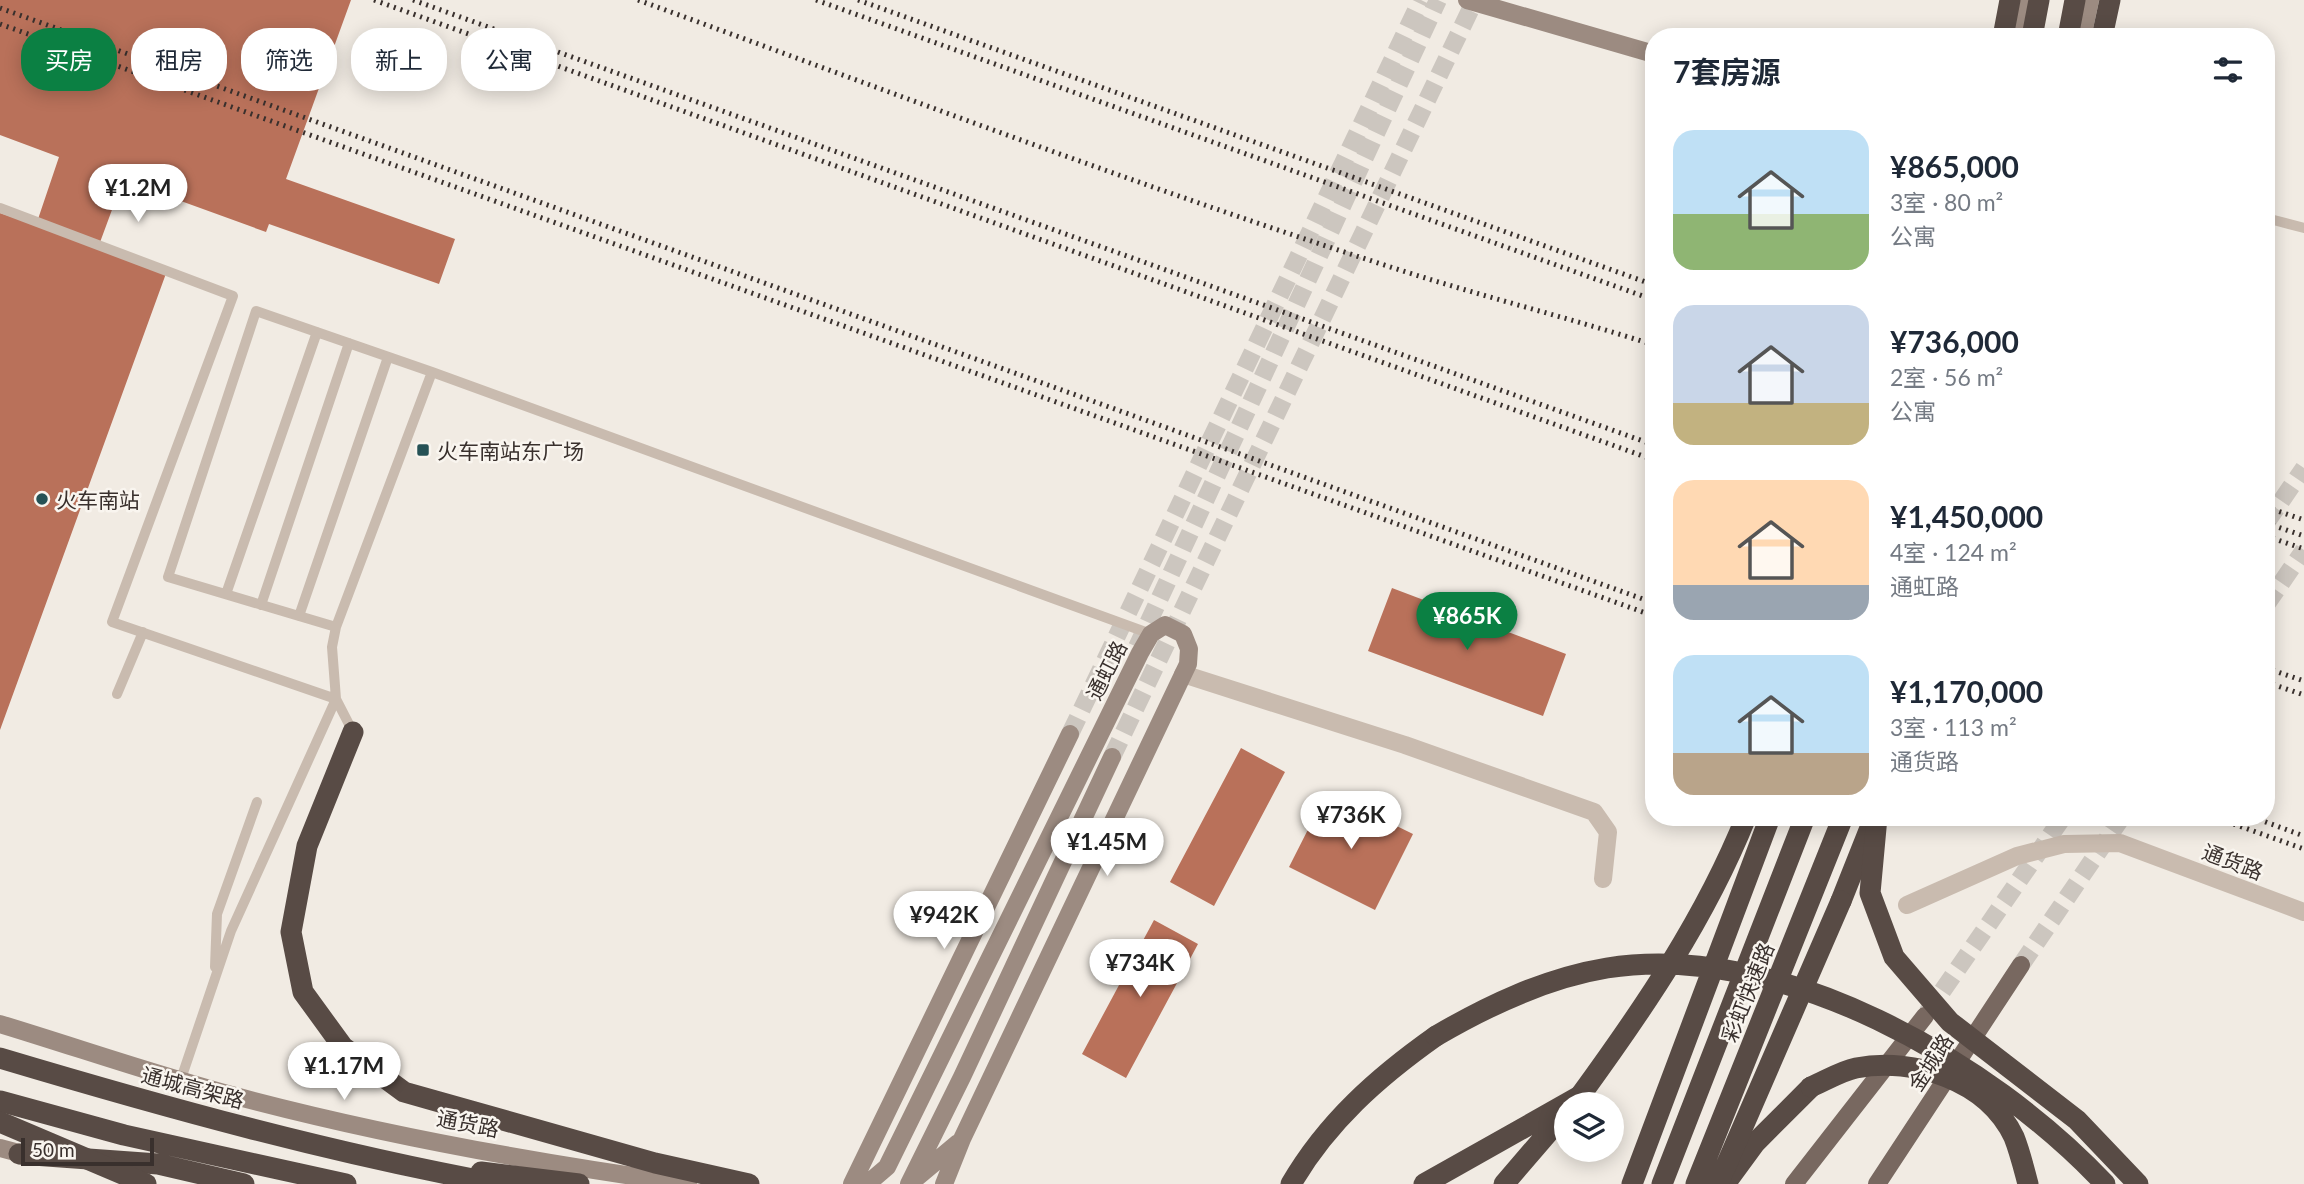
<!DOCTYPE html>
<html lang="zh">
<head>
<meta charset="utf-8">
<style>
  :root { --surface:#fff; --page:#f6f6f7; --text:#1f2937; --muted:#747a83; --accent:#0b8043 }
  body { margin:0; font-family:Lato,"Noto Sans SC",sans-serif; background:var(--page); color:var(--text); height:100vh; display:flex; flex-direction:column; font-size:26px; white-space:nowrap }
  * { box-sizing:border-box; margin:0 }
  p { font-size:23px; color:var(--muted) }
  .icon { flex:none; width:38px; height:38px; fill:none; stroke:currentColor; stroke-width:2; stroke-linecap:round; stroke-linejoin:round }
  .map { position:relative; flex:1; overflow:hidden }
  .panel { position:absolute; left:1645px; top:28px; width:630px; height:798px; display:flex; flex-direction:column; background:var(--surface); border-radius:28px; box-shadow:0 4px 18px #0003 }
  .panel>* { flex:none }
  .guide { position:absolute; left:21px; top:28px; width:665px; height:63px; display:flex; gap:14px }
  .buttons { position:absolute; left:1554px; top:1092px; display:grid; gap:14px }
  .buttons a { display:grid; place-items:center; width:70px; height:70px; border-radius:50%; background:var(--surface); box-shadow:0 4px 18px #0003; font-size:35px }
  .scale { position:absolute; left:21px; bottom:18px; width:133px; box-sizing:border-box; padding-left:7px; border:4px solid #39302d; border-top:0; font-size:19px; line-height:24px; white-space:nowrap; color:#39302d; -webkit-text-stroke:5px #f9f5ef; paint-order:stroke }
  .price { position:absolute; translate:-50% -60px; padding:0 16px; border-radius:24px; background:#fff; color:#222; font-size:23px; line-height:46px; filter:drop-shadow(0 2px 4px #0008) }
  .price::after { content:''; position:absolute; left:50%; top:42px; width:21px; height:16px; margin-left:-10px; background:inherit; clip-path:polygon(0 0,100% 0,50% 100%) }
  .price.active { background:var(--accent); color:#fff }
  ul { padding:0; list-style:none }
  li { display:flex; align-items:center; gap:21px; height:175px; padding:0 28px }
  li span { display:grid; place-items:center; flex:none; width:196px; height:140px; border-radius:21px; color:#555 }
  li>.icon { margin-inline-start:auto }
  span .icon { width:84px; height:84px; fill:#fffc; stroke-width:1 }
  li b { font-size:30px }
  h2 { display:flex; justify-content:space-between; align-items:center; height:84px; padding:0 28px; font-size:30px }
  .tag { padding:0 24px; border-radius:28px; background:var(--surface); box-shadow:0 4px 18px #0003; font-size:24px; line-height:63px }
  .tag.active { background:var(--accent); color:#fff }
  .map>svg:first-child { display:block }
  .building { fill:#b9715a }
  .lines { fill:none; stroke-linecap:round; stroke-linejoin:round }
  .secondary-tunnel { stroke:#ccc6bf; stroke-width:18; stroke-dasharray:18 9; stroke-linecap:butt }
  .primary-tunnel { stroke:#ccc6bf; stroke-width:18; stroke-dasharray:18 9; stroke-linecap:butt }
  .lane { stroke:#c9bbaf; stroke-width:10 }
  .street { stroke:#c9bbaf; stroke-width:18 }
  .secondary { stroke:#9c8b81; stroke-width:18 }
  .primary { stroke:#786860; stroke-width:18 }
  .highway { stroke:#584b45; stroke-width:21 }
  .rail { stroke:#39302d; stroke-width:5; stroke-dasharray:2 5; stroke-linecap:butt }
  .highway-bridge { stroke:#584b45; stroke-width:21 }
  .poi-dot { fill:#265256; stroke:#f9f5ef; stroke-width:2.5 }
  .labels { text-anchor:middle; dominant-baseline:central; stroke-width:5; stroke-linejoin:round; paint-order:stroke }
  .poi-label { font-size:21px; fill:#39302d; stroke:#f9f5ef; text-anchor:start }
  .street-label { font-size:21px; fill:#39302d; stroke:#f9f5ef }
</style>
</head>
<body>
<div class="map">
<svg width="2304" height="1184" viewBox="0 0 2304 1184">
  <rect width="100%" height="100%" fill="#f1ebe3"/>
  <path class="building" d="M0 0H351L286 179 455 239 439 284 269 224 266 232 123 180 99 245 168 268 0 730V213L36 225 59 157 0 135Z
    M1392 588 1566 654 1543 716 1368 651Z
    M1241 748 1285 772 1214 906 1170 882Z
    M1327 792 1413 834 1375 910 1289 867Z
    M1154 920 1198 944 1126 1078 1082 1054Z"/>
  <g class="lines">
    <path class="secondary-tunnel" d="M1137 647 1438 0
      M1070 734 1421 0
      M1112 757 1475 0"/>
    <path class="primary-tunnel" d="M2266 523 2304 468
      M2266 605 2304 550
      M2021 965 2122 817
      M1927 1013 2063 817"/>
    <path class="lane" d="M0 208 233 296 112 622 336 699 353 732
      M2266 218 2304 228
      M226 594 317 332
      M261 605 349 343
      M299 616 388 357
      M336 627 168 577 256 311 432 372 1151 634
      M117 694 143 632
      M215 967 217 914 257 802
      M181 1079 231 931 336 699 332 647 336 627 432 372"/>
    <path class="street" d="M1183 674 1405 745 1594 812 1608 832 1603 879
      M1907 905 2017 856 2064 844 2120 843 2304 912"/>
    <path class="secondary" d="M1467 0 1654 54
      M2017 37 2026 0
      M2082 37 2090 0
      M0 1024C79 1048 159 1076 239 1097 386 1136 537 1163 688 1184
      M0 1148 30 1156
      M915 1179 958 1143
      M852 1184 1070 734
      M867 1184 887 1167 1140 653 1151 634 1165 625 1183 634 1189 649 1188 664 962 1139 944 1184
      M909 1184 962 1077 1112 757"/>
    <path class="primary" d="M1794 1184 1925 1016
      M1877 1184 2021 965"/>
    <path class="highway" d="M2003 37 2010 0
      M2032 37 2039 0
      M2068 37 2075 0
      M2102 37 2110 0
      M353 732 307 846 291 932 303 992 343 1047 404 1092 655 1163 749 1184
      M1841 901 1874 818
      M0 1058C164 1107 330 1153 499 1184
      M0 1101 124 1135 346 1184
      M19 1154 158 1164 244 1184
      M481 1172 579 1184
      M1291 1184C1327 1122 1378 1077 1436 1036
      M1424 1184 1580 1096
      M1504 1184 1566 1112
      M1725 1184 1755 1143 1811 1087"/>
    <path class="rail" d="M374 0 1654 460
      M413 0 1654 445
      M638 0C891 92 1143 188 1400 270 1484 297 1570 318 1654 345
      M816 0 1654 300
      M858 0 1654 285
      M0 8 1654 603
      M0 24 1654 616
      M2266 507 2304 520
      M2266 523 2304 536
      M2266 536 2304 549
      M2266 668 2304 681
      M2266 682 2304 695
      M2214 817 2304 849
      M2252 817 2304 836"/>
    <path class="highway-bridge" d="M1877 817 1870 893 1894 957 1950 1022 2077 1120 2138 1184
      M1436 1036C1489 1005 1546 978 1607 968 1779 940 1991 1062 2105 1184
      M1811 1087C1825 1081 1841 1071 1856 1068 1914 1057 1987 1080 2014 1137 2020 1152 2024 1169 2028 1184
      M1580 1096C1644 1008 1705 919 1746 817
      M0 1122 146 1184
      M1632 1184 1770 817
      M1662 1184 1805 817
      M1696 1184 1843 817
      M1718 1184 1841 901"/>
  </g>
  <g class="poi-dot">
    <rect x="416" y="443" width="14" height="14" rx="3.5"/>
    <circle cx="42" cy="499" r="7"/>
  </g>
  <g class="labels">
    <g class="poi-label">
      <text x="437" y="450">火车南站东广场</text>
      <text x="56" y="499">火车南站</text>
    </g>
    <g class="street-label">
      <text transform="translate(1106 670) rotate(-63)">通虹路</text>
      <text transform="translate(2233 861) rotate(21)">通货路</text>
      <text transform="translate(1747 992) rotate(-68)">彩虹快速路</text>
      <text transform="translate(1930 1062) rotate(-57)">金城路</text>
      <text transform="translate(193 1087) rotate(15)">通城高架路</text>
      <text transform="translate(468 1123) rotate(11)">通货路</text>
    </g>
  </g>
</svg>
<div class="buttons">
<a><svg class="icon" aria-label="layers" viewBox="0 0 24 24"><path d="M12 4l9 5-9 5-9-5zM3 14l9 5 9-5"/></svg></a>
</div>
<div class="scale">50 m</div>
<b class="price" style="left:138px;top:224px">¥1.2M</b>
<b class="price active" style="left:1467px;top:652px">¥865K</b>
<b class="price" style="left:1351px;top:851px">¥736K</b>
<b class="price" style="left:1107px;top:878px">¥1.45M</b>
<b class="price" style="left:944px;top:951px">¥942K</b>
<b class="price" style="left:1140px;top:999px">¥734K</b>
<b class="price" style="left:344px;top:1102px">¥1.17M</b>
<div class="guide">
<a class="tag active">买房</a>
<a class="tag">租房</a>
<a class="tag">筛选</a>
<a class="tag">新上</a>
<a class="tag">公寓</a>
</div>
<section class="panel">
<h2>7套房源<svg class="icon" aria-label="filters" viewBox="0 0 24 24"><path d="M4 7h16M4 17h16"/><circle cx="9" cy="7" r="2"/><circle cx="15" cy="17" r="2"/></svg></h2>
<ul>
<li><span style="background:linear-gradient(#bfe0f5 60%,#8fb573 0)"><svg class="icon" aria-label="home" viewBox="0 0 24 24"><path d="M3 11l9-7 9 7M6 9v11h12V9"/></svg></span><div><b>¥865,000</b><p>3室 · 80 m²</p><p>公寓</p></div></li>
<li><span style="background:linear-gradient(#c9d6e8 70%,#c2b280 0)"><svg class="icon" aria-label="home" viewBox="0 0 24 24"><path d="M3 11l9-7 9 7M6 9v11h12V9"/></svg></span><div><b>¥736,000</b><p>2室 · 56 m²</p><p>公寓</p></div></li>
<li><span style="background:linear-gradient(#ffd9b3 75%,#9aa5b1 0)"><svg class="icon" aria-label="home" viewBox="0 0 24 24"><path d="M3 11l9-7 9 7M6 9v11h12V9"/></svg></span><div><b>¥1,450,000</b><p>4室 · 124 m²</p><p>通虹路</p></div></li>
<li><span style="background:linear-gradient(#bfe0f5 70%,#b9a48a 0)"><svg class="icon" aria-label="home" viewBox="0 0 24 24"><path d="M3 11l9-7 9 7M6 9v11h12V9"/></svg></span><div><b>¥1,170,000</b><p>3室 · 113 m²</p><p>通货路</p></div></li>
</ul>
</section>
</div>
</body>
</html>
